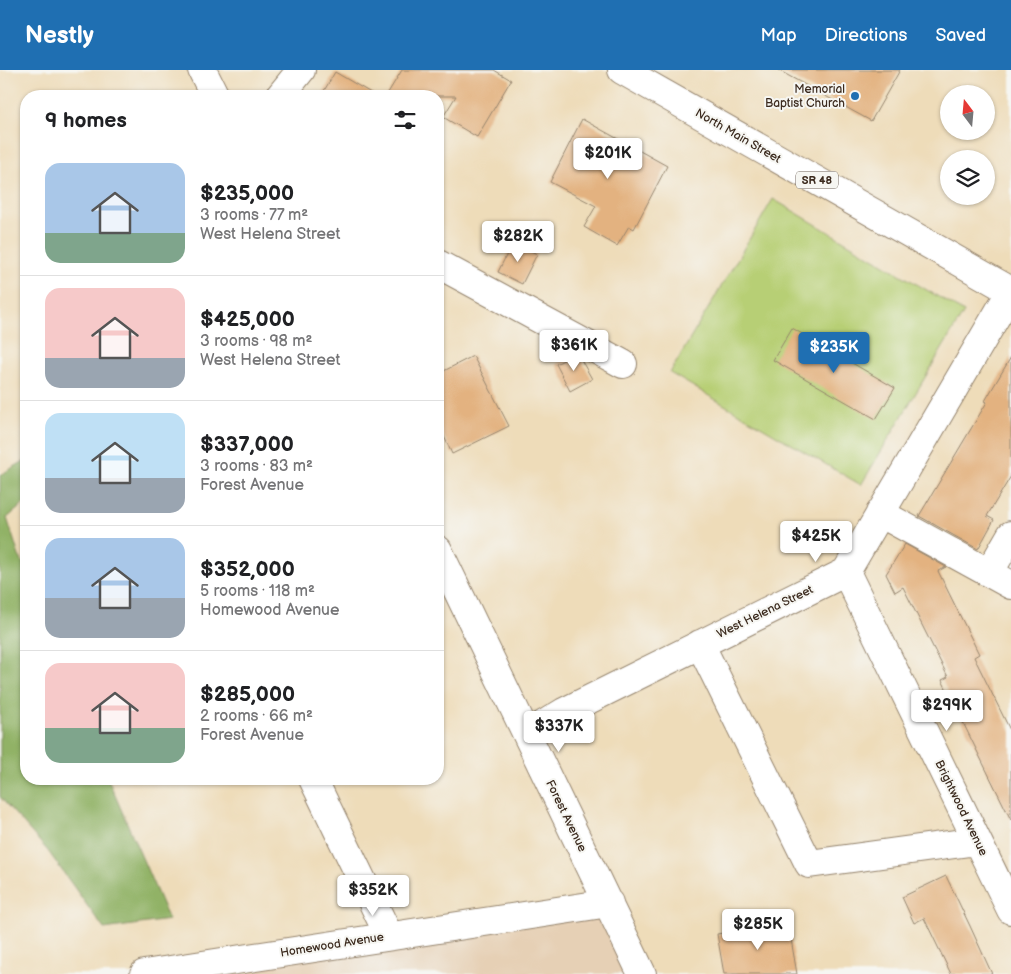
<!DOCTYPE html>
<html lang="en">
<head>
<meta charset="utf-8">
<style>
  :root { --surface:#fff; --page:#f6f6f6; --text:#202124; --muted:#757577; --line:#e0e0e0; --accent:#1f6fb2 }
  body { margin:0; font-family:"Balsamiq Sans",sans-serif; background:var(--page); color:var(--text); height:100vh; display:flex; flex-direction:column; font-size:19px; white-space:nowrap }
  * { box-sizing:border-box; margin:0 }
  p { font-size:16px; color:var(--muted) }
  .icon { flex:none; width:28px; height:28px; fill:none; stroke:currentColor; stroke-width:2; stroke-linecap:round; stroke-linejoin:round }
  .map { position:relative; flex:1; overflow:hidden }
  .side { position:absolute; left:20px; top:20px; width:424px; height:695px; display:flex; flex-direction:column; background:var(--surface); border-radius:20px; box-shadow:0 1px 4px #0004 }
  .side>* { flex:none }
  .needle { width:32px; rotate:344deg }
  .buttons { position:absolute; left:940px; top:15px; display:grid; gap:10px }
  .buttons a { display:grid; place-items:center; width:55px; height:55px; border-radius:50%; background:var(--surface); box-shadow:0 1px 4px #0004; font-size:25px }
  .price { position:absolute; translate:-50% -42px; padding:0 11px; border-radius:5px; background:#fff; color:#222; font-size:16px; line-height:32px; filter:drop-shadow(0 1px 2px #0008) }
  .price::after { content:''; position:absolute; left:50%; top:30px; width:15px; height:11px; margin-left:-8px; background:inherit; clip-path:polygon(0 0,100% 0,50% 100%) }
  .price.on { background:var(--accent); color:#fff }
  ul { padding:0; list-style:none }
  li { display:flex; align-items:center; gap:15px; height:125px; padding:0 25px }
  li+li { border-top:1px solid var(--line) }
  li span { display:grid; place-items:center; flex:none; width:140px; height:100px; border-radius:15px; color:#555 }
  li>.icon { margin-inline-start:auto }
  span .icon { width:60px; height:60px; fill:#fffc; stroke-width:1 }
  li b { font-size:21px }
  h2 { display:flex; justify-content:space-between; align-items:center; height:60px; padding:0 25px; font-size:21px }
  header { display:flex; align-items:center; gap:30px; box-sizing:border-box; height:70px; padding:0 25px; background:var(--accent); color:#fff }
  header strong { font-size:24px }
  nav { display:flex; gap:28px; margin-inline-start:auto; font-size:18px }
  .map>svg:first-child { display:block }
  .built { fill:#e6d0b5 }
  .green { fill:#b7cf74; stroke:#797c49 }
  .forest { fill:#91b266; stroke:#666e42 }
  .building { fill:#e3b280 }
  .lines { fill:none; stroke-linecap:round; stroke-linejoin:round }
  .minor-casing { stroke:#94836c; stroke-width:30 }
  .major-casing { stroke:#94836c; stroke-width:30 }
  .minor { stroke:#fff; stroke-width:28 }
  .major { stroke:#fff; stroke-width:28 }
  .poi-dot { fill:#1f6fb2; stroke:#f6f6f2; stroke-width:2 }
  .labels { text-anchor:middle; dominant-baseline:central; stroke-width:4; stroke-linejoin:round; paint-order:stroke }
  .shield { fill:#f6f6f2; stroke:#73675e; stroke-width:1 }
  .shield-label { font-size:11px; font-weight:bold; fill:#3b2a1e }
  .poi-label { font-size:12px; fill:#3b2a1e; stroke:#f6f6f2; text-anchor:end }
  .street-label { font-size:12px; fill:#3b2a1e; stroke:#f6f6f2 }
</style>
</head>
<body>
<header>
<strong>Nestly</strong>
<nav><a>Map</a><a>Directions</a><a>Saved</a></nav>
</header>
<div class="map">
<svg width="1011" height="904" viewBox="0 0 1011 904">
  <rect width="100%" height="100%" fill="#f6f6f2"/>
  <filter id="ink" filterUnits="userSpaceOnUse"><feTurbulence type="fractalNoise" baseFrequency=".02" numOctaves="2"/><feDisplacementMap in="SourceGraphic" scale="10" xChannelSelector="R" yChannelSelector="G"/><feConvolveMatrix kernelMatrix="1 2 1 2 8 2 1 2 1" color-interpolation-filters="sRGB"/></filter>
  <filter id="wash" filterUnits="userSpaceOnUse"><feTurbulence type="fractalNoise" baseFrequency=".0096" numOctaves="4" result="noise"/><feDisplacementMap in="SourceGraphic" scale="20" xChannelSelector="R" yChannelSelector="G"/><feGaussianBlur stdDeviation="1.12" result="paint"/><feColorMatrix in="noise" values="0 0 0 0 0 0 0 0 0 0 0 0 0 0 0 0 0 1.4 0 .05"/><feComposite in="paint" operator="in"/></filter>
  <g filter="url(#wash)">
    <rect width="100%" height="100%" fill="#eedcb9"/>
    <path class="built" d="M609 833 642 904H144Z"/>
    <path class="green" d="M773 129 964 242 861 415 670 303Z"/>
    <path class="forest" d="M26 390V432L7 448 19 486 26 497V709H108L169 850 104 859 48 781 0 727V405Z"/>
    <g id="blocks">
      <path class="building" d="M402 0H494L511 10 477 67 443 47 456 26H386Z
        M778 0H900L871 51Z
        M335 2 376 26H321Z
        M582 49 667 96 634 159 629 156 617 176 584 157 596 136 550 112Z
        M513 172 537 184 522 214 498 202Z
        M792 258 895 318 876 349 773 290Z
        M573 285 580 288 592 309 570 321 556 294Z
        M473 286 509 356 452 384 438 353V304Z
        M1011 287V406L987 446 994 450 978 479 919 446 987 332 985 331Z
        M905 474 946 497 938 501 979 584 974 587 1011 662V750L942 610 948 607 903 517 895 522 886 504Z
        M946 806 970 856 992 904H951L924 848 914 853 902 827Z
        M788 852 797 904H724L717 864Z"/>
    </g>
  </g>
  <g filter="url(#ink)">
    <use href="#blocks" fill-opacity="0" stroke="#94836c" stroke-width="1"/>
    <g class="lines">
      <defs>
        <path id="minor" d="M202 0 215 26
          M280 26 301 0
          M438 194 623 294
          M880 443 1011 515
          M438 480 642 904
          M846 502 1011 840
          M989 503 1011 465
          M700 574 809 794 977 771
          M528 664 564 642 846 502 1011 221
          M313 709 389 866
          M144 904 609 833"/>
        <path id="major" d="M622 0 1011 221"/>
      </defs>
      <use href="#minor" class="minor-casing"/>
      <use href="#major" class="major-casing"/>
      <use href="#minor" class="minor"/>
      <use href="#major" class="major"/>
    </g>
  </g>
  <circle class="poi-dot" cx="855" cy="26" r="5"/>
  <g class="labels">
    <rect class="shield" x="796" y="101.5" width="42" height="17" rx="4"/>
    <g class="shield-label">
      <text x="817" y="110">SR 48</text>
    </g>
    <g class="poi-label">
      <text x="845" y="19">Memorial<tspan x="845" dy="14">Baptist Church</tspan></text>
    </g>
    <g class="street-label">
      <text transform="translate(738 66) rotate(30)">North Main Street</text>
      <text transform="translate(765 542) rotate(-26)">West Helena Street</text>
      <text transform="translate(961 738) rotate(64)">Brightwood Avenue</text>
      <text transform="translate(566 746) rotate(64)">Forest Avenue</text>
      <text transform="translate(332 875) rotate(-9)">Homewood Avenue</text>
    </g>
  </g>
</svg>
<div class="buttons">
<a><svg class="needle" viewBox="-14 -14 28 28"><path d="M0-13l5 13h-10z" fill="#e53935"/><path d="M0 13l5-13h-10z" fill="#757577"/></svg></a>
<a><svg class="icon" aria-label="layers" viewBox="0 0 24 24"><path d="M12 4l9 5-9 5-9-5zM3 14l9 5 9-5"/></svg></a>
</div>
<b class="price" style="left:608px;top:110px">$201K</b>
<b class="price" style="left:518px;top:193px">$282K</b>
<b class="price" style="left:574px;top:302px">$361K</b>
<b class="price on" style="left:834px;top:304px">$235K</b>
<b class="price" style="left:816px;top:493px">$425K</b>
<b class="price" style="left:947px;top:662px">$299K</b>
<b class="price" style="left:559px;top:683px">$337K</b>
<b class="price" style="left:373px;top:847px">$352K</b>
<b class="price" style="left:758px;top:881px">$285K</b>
<section class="side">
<h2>9 homes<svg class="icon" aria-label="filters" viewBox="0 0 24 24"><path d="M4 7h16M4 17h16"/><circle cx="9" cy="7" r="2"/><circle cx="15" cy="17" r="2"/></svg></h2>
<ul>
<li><span style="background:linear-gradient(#a9c7e8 70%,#7fa58c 0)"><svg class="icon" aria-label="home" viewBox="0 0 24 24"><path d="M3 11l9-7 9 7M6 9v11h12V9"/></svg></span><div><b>$235,000</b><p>3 rooms · 77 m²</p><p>West Helena Street</p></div></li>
<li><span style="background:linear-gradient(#f6c9c9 70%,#9aa5b1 0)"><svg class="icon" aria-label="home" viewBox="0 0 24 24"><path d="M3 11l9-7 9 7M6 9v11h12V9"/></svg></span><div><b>$425,000</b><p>3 rooms · 98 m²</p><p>West Helena Street</p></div></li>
<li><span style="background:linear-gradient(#bfe0f5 65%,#9aa5b1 0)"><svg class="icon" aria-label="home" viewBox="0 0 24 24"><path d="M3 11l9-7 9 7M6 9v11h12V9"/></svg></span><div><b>$337,000</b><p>3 rooms · 83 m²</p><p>Forest Avenue</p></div></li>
<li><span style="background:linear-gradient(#a9c7e8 60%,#9aa5b1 0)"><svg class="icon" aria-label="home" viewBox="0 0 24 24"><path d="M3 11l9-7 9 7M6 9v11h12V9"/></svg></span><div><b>$352,000</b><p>5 rooms · 118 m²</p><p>Homewood Avenue</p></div></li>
<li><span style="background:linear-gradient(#f6c9c9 65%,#7fa58c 0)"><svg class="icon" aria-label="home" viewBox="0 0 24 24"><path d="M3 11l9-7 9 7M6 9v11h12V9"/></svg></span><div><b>$285,000</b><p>2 rooms · 66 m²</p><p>Forest Avenue</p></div></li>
</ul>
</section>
</div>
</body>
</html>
